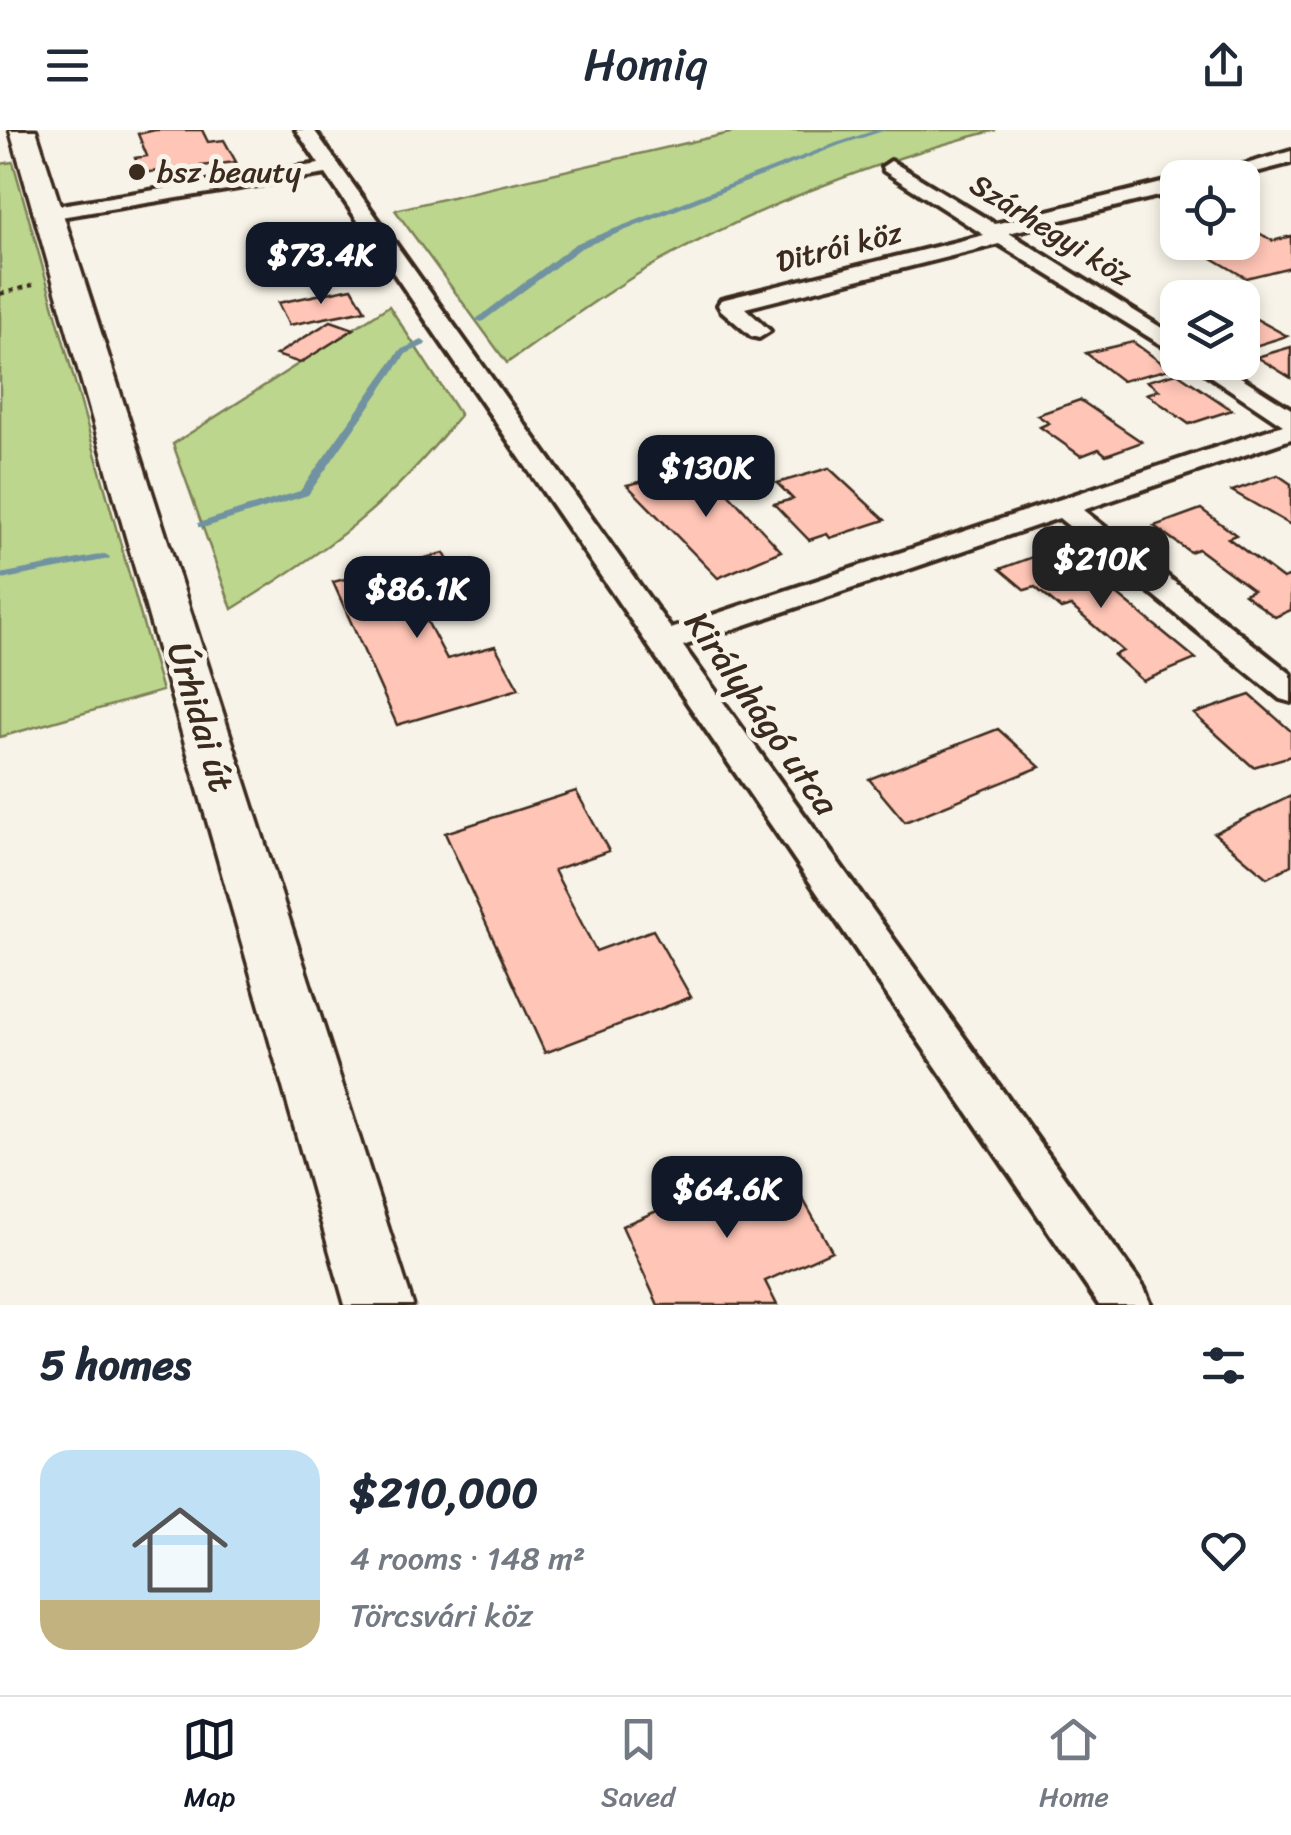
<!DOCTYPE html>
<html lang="en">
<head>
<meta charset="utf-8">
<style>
  :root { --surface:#fff; --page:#f6f6f7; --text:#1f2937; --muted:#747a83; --line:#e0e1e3; --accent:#111827 }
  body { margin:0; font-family:Sriracha,sans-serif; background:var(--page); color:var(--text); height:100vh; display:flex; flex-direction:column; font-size:38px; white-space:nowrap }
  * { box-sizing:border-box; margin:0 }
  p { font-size:32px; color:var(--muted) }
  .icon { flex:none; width:55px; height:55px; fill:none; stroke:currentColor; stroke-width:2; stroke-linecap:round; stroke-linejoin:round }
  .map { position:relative; height:1175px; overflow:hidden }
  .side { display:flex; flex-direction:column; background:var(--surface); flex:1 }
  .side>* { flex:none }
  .buttons { position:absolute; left:1160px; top:30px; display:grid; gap:20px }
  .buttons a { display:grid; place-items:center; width:100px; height:100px; border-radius:20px; background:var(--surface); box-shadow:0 5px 15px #0003; font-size:50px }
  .price { position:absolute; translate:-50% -85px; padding:0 22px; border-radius:20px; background:var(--accent); color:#fff; font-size:32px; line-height:65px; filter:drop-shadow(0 2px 5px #0008) }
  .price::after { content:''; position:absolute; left:50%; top:60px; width:30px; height:22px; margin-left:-15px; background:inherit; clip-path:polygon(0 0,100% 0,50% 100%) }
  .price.current { background:#222; color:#fff }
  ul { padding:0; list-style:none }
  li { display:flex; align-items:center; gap:30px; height:250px; padding:0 40px }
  li span { display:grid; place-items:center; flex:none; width:280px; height:200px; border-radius:30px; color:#555 }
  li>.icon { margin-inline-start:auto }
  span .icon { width:120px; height:120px; fill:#fffc; stroke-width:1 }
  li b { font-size:42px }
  h2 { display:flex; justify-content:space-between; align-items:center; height:120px; padding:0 40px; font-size:42px }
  header { display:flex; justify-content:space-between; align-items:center; height:130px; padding:0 40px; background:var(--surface); font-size:45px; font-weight:600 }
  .dock { display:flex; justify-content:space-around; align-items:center; height:140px; border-top:2px solid var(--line); background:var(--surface); font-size:28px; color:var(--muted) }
  .dock a { display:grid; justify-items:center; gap:5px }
  .dock .current { color:var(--accent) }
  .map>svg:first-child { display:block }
  .green { fill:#bcd68d; stroke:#7c8056; stroke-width:2.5 }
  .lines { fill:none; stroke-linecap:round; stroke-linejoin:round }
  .stream { fill:#7192a0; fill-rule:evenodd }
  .building { fill:#ffc5b6; stroke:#3b2a1e; stroke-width:2.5 }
  .minor-casing { stroke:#3b2a1e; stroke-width:8 }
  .secondary-casing { stroke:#3b2a1e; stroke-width:7 }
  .path { stroke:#3b2a1e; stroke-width:4; stroke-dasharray:5 5; stroke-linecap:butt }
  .minor { fill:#f7f3e8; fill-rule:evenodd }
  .secondary { fill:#f7f3e8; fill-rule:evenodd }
  .poi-dot { fill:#3b2a1e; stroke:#f7f3e8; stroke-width:4 }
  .labels { text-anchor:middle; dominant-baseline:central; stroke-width:10; stroke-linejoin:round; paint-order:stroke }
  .far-poi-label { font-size:30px; fill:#3b2a1e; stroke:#f7f3e8; text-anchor:start }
  .far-street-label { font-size:30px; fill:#3b2a1e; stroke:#f7f3e8 }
  .street-label { font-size:35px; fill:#3b2a1e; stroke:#f7f3e8 }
</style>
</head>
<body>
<header><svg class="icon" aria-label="menu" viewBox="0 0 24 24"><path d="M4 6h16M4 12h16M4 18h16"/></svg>Homiq<svg class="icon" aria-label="share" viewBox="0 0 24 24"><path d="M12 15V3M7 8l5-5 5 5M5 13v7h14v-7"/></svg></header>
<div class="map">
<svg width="1291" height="1175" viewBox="0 0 1291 1175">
  <rect width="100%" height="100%" fill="#f7f3e8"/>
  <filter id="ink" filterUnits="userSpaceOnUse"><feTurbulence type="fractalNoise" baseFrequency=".01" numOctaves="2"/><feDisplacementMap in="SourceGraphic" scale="20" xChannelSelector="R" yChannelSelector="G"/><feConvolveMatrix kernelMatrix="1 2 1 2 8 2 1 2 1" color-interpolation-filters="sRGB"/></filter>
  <g filter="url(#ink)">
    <path class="green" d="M743 0H996C878 30 767 73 660 131 607 161 557 198 507 233L395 80Z
      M13 32 162 561 0 607V34Z
      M389 176 460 285C389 376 329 419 232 479L173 314Z"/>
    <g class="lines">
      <path class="stream" d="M876 0H886L840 15 581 118 482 192 475 190 575 114 836 13Z
        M422 210 426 213 425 215 406 224 308 365 206 397H198V393L300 361 400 220Z
        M105 424 110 427 109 429 0 450V444Z"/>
    </g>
    <path class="building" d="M155 0H202L208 12 224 10 236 32 141 43 135 28 147 26 138 4Z
      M1259 103 1273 111 1291 106V137L1246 148 1207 125 1229 120 1218 113 1242 112V107Z
      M352 158 365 180 289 195 278 173Z
      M1242 181 1287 206 1245 219Z
      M331 191 354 199 300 233 276 225Z
      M1133 212 1170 239 1122 251 1086 223Z
      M1291 217V248L1257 227Z
      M1177 243 1232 280 1189 294 1147 264 1159 260 1147 251Z
      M1080 270 1142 312 1106 325 1099 319 1081 326 1040 297 1049 293 1037 285Z
      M704 337 781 421 718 448 627 355Z
      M829 338 885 390 830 408 827 404 809 410 774 374 793 369 777 353Z
      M1278 345 1291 354V395L1232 361Z
      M1201 379 1236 405 1228 408 1283 449 1291 446V480L1275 487 1244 464 1253 460 1198 419 1190 422 1154 396Z
      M1060 417 1112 460 1196 529 1143 551 1114 525 1123 521 1071 476 1061 479 1035 457 1025 460 1000 439Z
      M444 423 465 461 418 474 447 529 495 516 519 559 397 595 333 452Z
      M1250 565 1291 601V626L1253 637 1194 584Z
      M998 599 1040 637 905 692 869 649Z
      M576 661 609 721 554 740 596 821 653 800 691 867 545 923 445 703Z
      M1291 666V735L1267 748 1214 703Z
      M780 1028 832 1121 765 1151 777 1175H658L622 1096Z"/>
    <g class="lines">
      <defs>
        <path id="minor" d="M296 0H314L671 499 1283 295 1189 232H1217L1291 279V309L1083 380 1291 544V572L1280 569 1059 388 683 516 1144 1158 1151 1175H1099L326 44 48 89 38 83 48 77 319 34Z
          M1291 21V33L1233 48H1199Z
          M891 31 995 94 1178 49V61L1009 103 1178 208V225L999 114 745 178 770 201 759 208 751 206 721 180 718 175 721 170 984 105 884 41 882 37Z"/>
        <path id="secondary" d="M10 0H36L413 1175H345Z"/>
      </defs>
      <use href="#minor" class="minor-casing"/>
      <use href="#secondary" class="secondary-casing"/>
      <path class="path" d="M0 164 33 155"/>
      <use href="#minor" class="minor"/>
      <use href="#secondary" class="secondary"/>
    </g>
  </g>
  <circle class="poi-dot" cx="137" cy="42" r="10"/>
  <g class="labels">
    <g class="far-poi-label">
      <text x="157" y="42">bsz beauty</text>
    </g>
    <g class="far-street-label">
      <text transform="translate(1051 100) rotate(32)">Szárhegyi köz</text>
      <text transform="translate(839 117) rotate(-14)">Ditrói köz</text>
    </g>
    <g class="street-label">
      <text transform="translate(762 583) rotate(55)">Királyhágó utca</text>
      <text transform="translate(201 587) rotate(73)">Úrhidai út</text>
    </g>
  </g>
</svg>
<div class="buttons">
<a><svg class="icon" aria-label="locate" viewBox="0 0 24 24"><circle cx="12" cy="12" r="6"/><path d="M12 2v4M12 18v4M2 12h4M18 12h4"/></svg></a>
<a><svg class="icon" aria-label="layers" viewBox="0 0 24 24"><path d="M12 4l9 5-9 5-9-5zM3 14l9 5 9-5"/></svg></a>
</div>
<b class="price" style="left:321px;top:177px">$73.4K</b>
<b class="price" style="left:706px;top:390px">$130K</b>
<b class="price current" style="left:1101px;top:481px">$210K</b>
<b class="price" style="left:417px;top:511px">$86.1K</b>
<b class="price" style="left:727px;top:1111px">$64.6K</b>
</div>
<section class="side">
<h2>5 homes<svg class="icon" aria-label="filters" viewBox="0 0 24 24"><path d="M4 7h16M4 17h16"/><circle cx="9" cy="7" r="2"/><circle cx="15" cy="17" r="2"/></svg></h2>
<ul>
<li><span style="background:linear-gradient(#bfe0f5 75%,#c2b280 0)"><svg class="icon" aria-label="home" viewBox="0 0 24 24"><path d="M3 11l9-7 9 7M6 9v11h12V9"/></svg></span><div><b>$210,000</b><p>4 rooms · 148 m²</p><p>Törcsvári köz</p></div><svg class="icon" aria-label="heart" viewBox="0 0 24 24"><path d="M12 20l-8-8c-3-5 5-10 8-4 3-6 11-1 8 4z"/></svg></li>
</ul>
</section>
<nav class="dock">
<a class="current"><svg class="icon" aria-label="map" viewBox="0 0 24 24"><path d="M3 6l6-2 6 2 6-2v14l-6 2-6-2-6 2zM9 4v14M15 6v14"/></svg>Map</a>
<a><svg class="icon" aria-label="saved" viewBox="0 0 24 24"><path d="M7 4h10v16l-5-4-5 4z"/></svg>Saved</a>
<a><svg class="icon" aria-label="home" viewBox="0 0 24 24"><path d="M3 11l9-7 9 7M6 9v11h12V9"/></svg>Home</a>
</nav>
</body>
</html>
